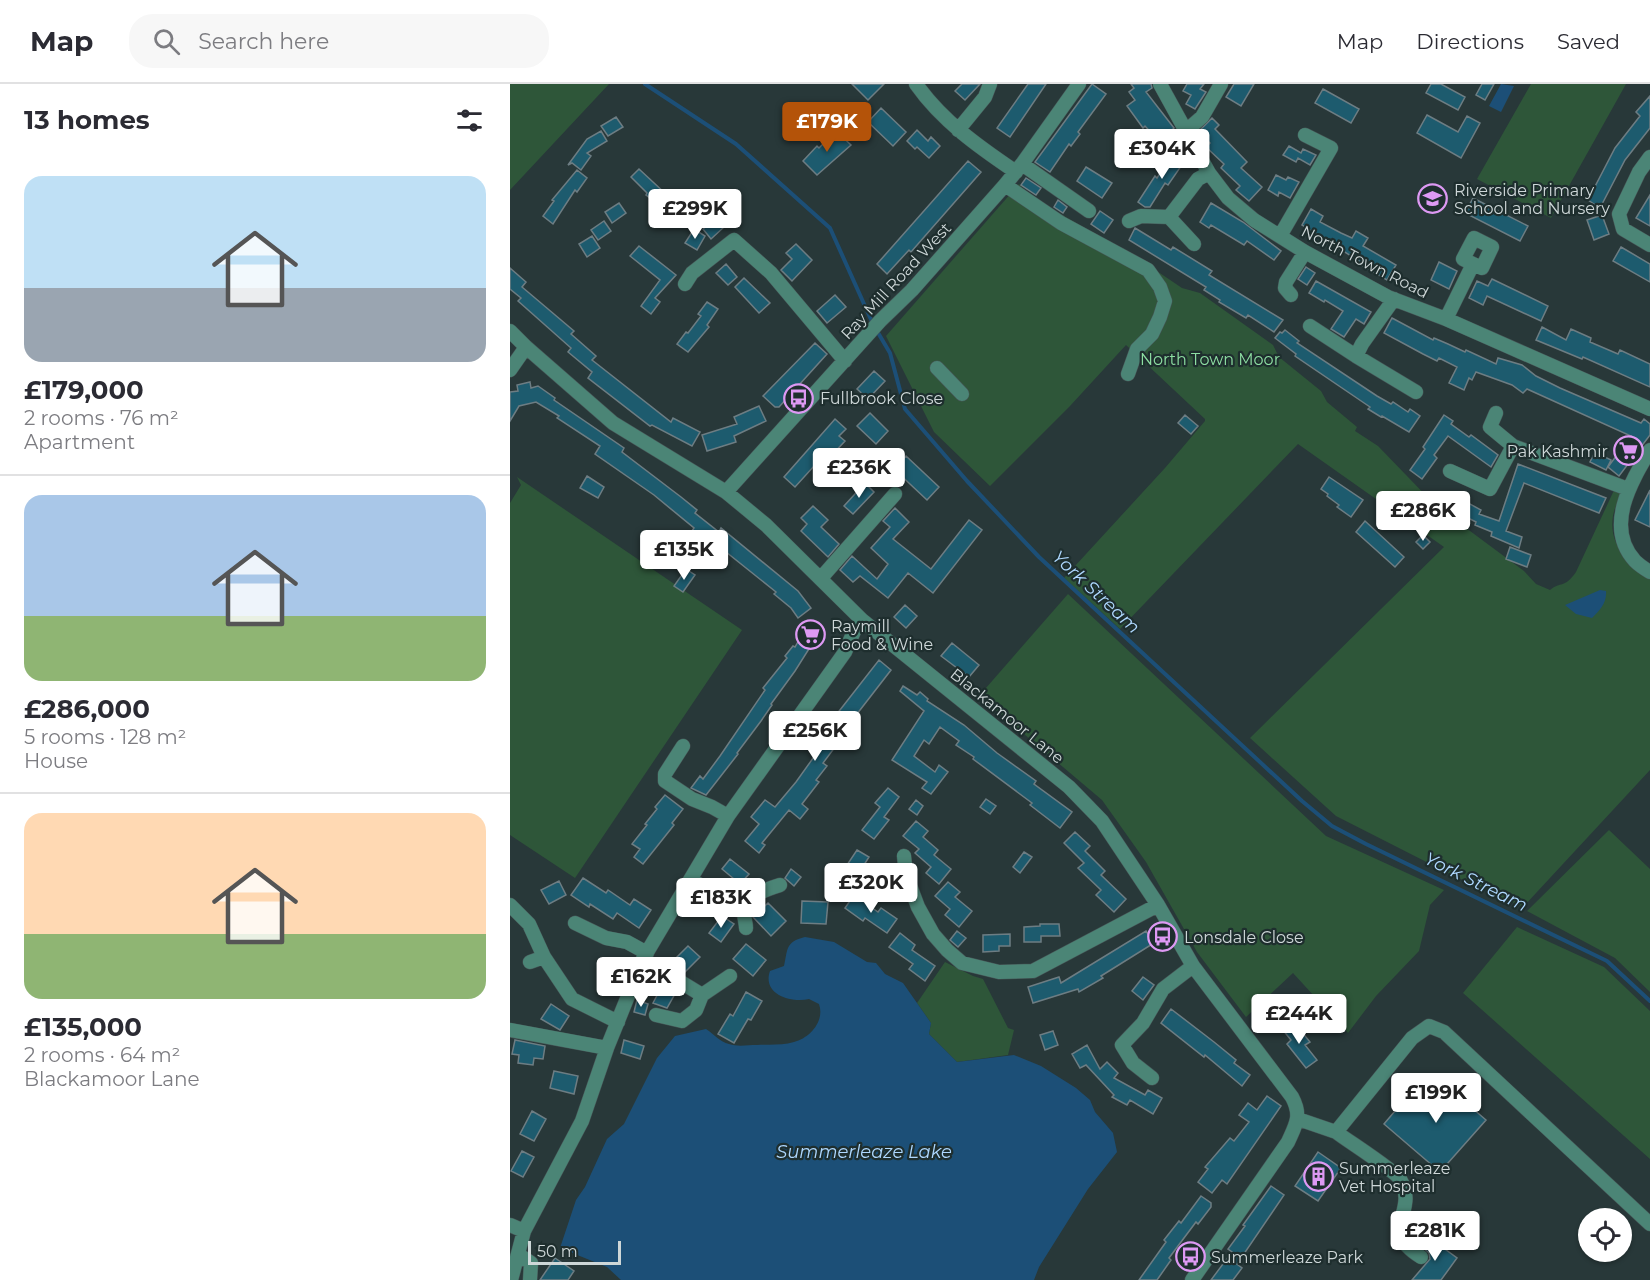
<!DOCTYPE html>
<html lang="en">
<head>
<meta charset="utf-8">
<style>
  :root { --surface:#fff; --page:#f7f7f7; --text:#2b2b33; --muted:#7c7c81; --line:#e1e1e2; --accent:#b45309 }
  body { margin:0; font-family:Montserrat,sans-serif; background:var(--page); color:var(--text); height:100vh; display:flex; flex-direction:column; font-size:22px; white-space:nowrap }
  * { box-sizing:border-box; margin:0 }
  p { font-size:20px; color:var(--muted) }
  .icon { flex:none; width:33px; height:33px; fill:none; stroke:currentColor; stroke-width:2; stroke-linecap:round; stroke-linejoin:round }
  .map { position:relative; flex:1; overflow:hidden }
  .side { display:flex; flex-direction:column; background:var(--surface); width:510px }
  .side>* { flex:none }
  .controls { position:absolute; left:1068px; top:1124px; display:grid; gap:12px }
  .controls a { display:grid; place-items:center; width:54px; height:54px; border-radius:50%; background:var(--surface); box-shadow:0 2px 4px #0004; font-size:30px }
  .scale { position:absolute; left:18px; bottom:15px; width:93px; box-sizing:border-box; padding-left:6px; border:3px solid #ced7d8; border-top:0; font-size:16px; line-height:21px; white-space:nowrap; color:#ced7d8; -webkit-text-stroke:4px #1e2e2e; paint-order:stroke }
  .price { position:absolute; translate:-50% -51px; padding:0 14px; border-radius:6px; background:#fff; color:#222; font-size:20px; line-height:39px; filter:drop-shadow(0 2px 3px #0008) }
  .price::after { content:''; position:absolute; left:50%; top:36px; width:18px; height:14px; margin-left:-9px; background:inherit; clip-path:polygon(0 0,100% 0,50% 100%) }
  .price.on { background:var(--accent); color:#fff }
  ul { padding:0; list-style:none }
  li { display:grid; align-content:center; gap:12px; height:318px; padding:0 24px }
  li+li { border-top:2px solid var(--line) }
  li span { display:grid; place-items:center; height:186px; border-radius:18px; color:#555 }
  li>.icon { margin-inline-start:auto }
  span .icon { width:108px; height:108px; fill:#fffc; stroke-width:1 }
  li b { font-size:26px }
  h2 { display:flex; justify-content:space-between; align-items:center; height:72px; padding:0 24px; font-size:26px }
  header { display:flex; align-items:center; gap:36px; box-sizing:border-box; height:84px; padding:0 30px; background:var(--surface); border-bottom:2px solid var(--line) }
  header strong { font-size:28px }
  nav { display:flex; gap:33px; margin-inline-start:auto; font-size:21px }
  .search { width:420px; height:54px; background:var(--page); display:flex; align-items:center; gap:15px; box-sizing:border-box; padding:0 21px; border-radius:24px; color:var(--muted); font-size:22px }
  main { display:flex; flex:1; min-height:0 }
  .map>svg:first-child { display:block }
  .green { fill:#2e5639 }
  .water { fill:#1c4f77 }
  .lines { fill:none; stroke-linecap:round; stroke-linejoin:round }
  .stream { stroke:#1c4f77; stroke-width:4 }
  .building { fill:#1d5b6e; stroke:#6d7d83; stroke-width:1.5 }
  .minor-casing { stroke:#465556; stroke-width:15 }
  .minor { stroke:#4b8576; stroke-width:14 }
  .labels { text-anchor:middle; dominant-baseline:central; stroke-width:4.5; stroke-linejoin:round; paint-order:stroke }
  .poi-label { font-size:16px; fill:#ced7d8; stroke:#1e2e2e; text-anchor:start }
  .street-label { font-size:16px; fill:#ced7d8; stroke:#1e2e2e }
  .park-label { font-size:16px; fill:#8ddea2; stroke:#1e2e2e }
  .water-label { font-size:18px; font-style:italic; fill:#aed8ff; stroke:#1e2e2e }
</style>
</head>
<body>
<header>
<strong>Map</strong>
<div class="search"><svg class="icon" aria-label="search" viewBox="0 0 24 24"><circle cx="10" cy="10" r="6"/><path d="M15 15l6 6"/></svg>Search here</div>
<nav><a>Map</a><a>Directions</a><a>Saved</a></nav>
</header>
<main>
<section class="side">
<h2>13 homes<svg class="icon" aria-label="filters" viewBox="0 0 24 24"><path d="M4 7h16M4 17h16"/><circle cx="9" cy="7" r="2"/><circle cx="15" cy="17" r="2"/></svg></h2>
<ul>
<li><span style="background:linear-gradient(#bfe0f5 60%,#9aa5b1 0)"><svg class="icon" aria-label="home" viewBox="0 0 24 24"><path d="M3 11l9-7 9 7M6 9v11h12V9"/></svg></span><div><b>£179,000</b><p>2 rooms · 76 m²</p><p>Apartment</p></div></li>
<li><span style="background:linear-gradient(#a9c7e8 65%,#8fb573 0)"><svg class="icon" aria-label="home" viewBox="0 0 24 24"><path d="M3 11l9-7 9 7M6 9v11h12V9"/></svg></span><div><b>£286,000</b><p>5 rooms · 128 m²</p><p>House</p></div></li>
<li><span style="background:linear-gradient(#ffd9b3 65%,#8fb573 0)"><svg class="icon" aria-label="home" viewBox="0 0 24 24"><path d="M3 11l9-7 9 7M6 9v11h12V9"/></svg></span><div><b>£135,000</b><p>2 rooms · 64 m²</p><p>Blackamoor Lane</p></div></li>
</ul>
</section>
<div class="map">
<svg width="1140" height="1196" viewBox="0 0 1140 1196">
  <rect width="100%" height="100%" fill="#283839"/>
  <path class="green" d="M0 0H99L0 106Z
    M1021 0H1116L1041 134 967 95Z
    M509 100 528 121 546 131 547 128 623 171 672 204 690 209 763 261 769 273 811 307 817 318 847 343 845 347 868 362 925 421 1014 487 1026 500 1040 506C1051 497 1054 505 1066 488L1106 402 1111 409C1109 417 1104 424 1103 432 1098 462 1120 479 1140 495V686L1013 823 944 792 826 732 740 654 934 463 788 360 610 545 554 494 655 384 695 337V335L616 261 560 322 480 402 424 348 376 252Z
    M7 393 232 546 65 794 0 751V419L11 401Z
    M558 510 816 752 934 806 920 821 909 867 866 912 838 949 783 889 736 933 687 868 636 778 592 716 469 612Z
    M1099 746 1140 785V908L1105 874 1017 827Z
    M1007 843 1094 883 1140 927V1075L953 909Z
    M435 878 463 892 473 895 498 944 504 946 498 971 447 978 419 950 421 939 407 919Z"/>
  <path class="water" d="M991 0 1004 2 991 28 979 22Z
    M1090 506 1096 507C1097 519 1090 526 1082 534L1066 530 1055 521Z
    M295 853 324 858 357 878 366 879 375 890 393 899 421 939 419 950 447 978 504 971 531 982 566 1004 580 1016 585 1028 603 1049 607 1068 578 1105 529 1183 524 1196H111L97 1183 50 1164 66 1116 75 1103 97 1055 114 1040 147 974 165 952 196 945C204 950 210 958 219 960 227 963 238 961 247 961 259 960 272 962 284 958 300 954 315 937 309 920L299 915C280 919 252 910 260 887L274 882C278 865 275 858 295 853Z"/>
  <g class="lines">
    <path class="stream" d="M135 0 226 60 320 144 363 240
      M367 247 380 269 395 325 457 397 529 473 792 717 822 742 856 760 1097 877 1140 917"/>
  </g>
  <path class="building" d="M342 0H374L358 16Z
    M452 0H470L455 16 445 7Z
    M518 0H536L500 53 487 44Z
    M582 0 596 10 568 48 570 50 561 62 559 60 540 88 525 78Z
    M621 0H641L642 4 636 8 664 44 650 58 635 42 633 44 617 22 625 16 619 8 624 4Z
    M677 0H694L690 5 696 8 685 25 676 20 681 11 673 7Z
    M724 0H744L731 22 716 13Z
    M921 0H931L955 13 948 26 916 9Z
    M972 0H984L975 16 966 11Z
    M813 5 849 25 841 39 805 19Z
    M1140 12V44L1115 76 1090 124 1078 116 1105 64 1130 32 1126 28Z
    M371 24 396 48 383 62 358 38Z
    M917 31 948 48 957 32 970 39 951 74 907 49Z
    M106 33 113 43 98 52 91 42Z
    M702 34 709 41 705 45 737 78 731 84 752 103 739 117 726 106 730 102 711 84 714 80 696 63 700 59 688 48Z
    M407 46 418 57 421 53 430 62 419 74 407 63 405 65 397 57Z
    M91 47 97 57 77 69 81 72 71 86 62 79 58 81 77 55Z
    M326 47 341 61 307 91 293 77 307 62 309 64Z
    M779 62 791 69 793 65 806 71 800 81 788 74 786 78 773 71Z
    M665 67 676 75 658 101 655 99 640 123H635L628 118 645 92 647 94Z
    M458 77 471 88 401 168 399 166 377 190 367 180Z
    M576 83 602 99 592 114 567 97Z
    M129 85 157 111 149 121 136 111 137 109 121 93Z
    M67 86 77 94 67 108 65 106 43 140 33 132 44 117 42 116Z
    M766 91 776 96 778 93 789 98 780 114 769 108 768 112 758 106Z
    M516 94 531 104 526 111 511 101Z
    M1140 111V142L1126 134Z
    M963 114 1018 142 1010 157 955 129Z
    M548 116 557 123 553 129 544 123Z
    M109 119 116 129 102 139 95 128Z
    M701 119 733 138 771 167 764 176 737 157 734 161 701 141 699 144 690 138Z
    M155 120 169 129 162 139 148 130Z
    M801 125 813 132 810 138 831 149 842 154 846 147 858 154 853 162 886 181 877 196 848 179 849 177 792 141Z
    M590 127 603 136 594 149 581 140Z
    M1092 131 1099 150 1084 156 1077 136Z
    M207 134 214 143 201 155 193 145Z
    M94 137 101 147 88 156 81 146Z
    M625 144 661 166 663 163 702 187 699 191 773 236 764 248 738 231 736 234 709 218 710 216 694 206 696 203 619 156Z
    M184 145 195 152 187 166 175 159Z
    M82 152 90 164 77 173 69 160Z
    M286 160 302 176 282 197 271 186 282 175 276 169Z
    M129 162 166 191 145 214 150 218 141 230 131 222 150 196 120 172Z
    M1111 163 1140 180V198L1103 177Z
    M929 178 947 187 939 205 921 196Z
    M216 180 227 193 218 201 206 189Z
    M796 183 805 189 797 201 788 195Z
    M0 184 16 198 12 203 64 247 61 250 86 272 82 276 161 338 163 334 190 348 182 362 142 341 140 342 78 294 82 288 58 268 61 264 8 217 11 214 0 205Z
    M234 194 260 219 249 229 225 203Z
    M982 195 1038 222 1031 237 977 212 973 221 959 214 967 197 978 202Z
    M806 197 861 228 854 240 846 235 834 253 821 245 833 227 815 216 814 218 799 209Z
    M325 211 336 223 317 239 307 227Z
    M197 218 208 225 197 241 199 243 178 268 167 260 176 248 178 249 191 232 188 230Z
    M882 234 923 256 924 254 938 260 955 268 956 266 986 280 988 274 1012 281 1026 292 1050 304 1131 339 1134 335 1140 340V351L1109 392 1098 383 1121 352 1017 305 1013 309 1002 301 966 288 962 296 959 294 954 306 939 299 947 283 929 274 927 277 913 270 874 249Z
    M1032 243 1056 256 1061 245 1081 254 1080 258 1108 270 1110 266 1140 280V303L1073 273 1072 275 1026 256Z
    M775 246 789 257 787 259 867 312 881 320 883 318 898 328 900 325 910 332 899 348 872 332 871 333 858 325 860 323 785 272 786 270 765 254 770 248 772 249Z
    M305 259 317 270 269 323H265L253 312Z
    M364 287 375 297 358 315 347 305Z
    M20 298 21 304 28 302 45 314 44 316 114 364 112 368 171 413 187 426 185 429 209 448 211 444 288 507 301 524 288 534 281 524 264 510 266 508 196 452 193 455 182 447 184 444 144 411 85 370 90 362 47 334 49 332 26 318 9 322 0 337V308L8 307 7 301Z
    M249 322 256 337 224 352 226 358 197 367 192 351 227 340 224 333Z
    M360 329 378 347 366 360 347 342Z
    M675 331 688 342 681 350 668 339Z
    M934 331 943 337 941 340 959 353 961 351 988 371 981 383 938 352 924 371 927 374 912 395 900 386 915 365 913 363Z
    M325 335 336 345 329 352 335 357 308 386 304 382 285 403 274 393Z
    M1085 368 1101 376 1096 386 1080 378Z
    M396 372 429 403 417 416 384 385Z
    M1008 380 1096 414 1089 429 1014 399 996 447 1012 453 1009 464 981 452 982 448 965 441 966 438 956 433 957 431 933 419 938 408 971 426 969 430 989 437Z
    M77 392 94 403 88 414 70 404Z
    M819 393 853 416 841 433 827 423 829 421 817 412 818 410 811 405Z
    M355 399 364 408 343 430 334 422Z
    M1140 406V443L1125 436Z
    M303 422 318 436 311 443 329 460 318 473 291 447 297 440 291 434Z
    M385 424 399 438 383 455 421 485 459 436 472 446 423 509 398 489 378 514 350 492 343 498 330 486 342 472 367 495 378 480 361 464 380 443 373 437Z
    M855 437 894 473 885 483 846 448Z
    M913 451 920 458 913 465 906 458Z
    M1000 463 1021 471 1017 483 996 475Z
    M176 485 185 491 173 508 164 502Z
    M395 521 407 532 396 544 384 533Z
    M297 542 309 549 285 587 261 620 262 621 251 637 227 669 228 670 196 711 181 704 190 692 193 695 210 672 255 606 253 604 277 574 275 572 283 562 285 563Z
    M442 559 469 581 459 593 431 572Z
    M369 576 381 586 326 657 328 659 313 679 317 682 306 696 309 698 292 720 298 725 290 735 279 726 252 759 255 761 249 769 235 757 249 740 241 733 255 716 265 723 286 698 311 663 305 658Z
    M393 602 407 611 410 608 418 615 417 617 454 641 487 669 526 697 524 700 562 728 550 744 520 721 522 719 463 675 464 673 446 661 449 657 430 643 419 660 414 656 404 672 425 688 429 681 438 688 421 710 412 704 417 698 382 676 414 627 390 607Z
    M378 704 389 713 374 733 379 736 364 755 352 746 370 723 365 719Z
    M155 711 173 725 162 739 164 741 133 780 124 773 130 765 122 760 137 741 135 740 147 725 145 723Z
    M476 715 486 722 480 730 470 723Z
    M406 716 413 722 407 731 399 725Z
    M406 737 418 747 413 753 428 766 424 771 441 785 429 800 416 789 421 783 405 769 409 765 393 752Z
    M565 748 580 762 575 767 595 787 591 791 616 815 604 828 586 811 591 806 568 784 574 779 554 759Z
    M347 766 359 773 347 792 335 784Z
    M514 768 522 773 510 789 503 783Z
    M220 775 239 790 230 800 212 785Z
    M281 785 291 793 284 802 275 794Z
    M73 794 96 809 98 806 120 821 124 815 141 826 129 844 107 829 103 835 80 820 79 823 61 811Z
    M49 797 56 811 39 820 31 806Z
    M438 798 450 808 445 813 462 827 449 843 435 831 440 825 425 812Z
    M344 811 368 828 371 824 387 835 377 849 355 834 353 837 335 824Z
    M292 817 318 818 316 840 291 839Z
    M258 819 276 837 261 852 243 833Z
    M212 832 224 840 211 858 199 849Z
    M530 840H549L550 852H531V858H514V843L530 842Z
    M447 847 456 854 448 863 440 856Z
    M636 847 644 859 591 892 593 894 569 908 568 905 523 919 518 903 549 893 551 899Z
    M390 849 405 861 402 866 425 882 415 897 399 885 403 880 379 863Z
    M500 850V862H489V867L473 868V851Z
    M236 860 256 876 243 892 223 875Z
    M178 862 190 873 174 889 162 878Z
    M633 893 644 901 633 916 622 907Z
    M152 902 166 908 157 924 143 919Z
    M236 908 252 917 241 936 238 935 224 959 208 950 220 930 223 932Z
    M127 916 138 920 135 931 124 928Z
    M41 920 59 932 50 946 31 935Z
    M661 925 704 958 726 976 724 979 740 991 732 1002 695 971 694 973 651 939Z
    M783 937 800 958 795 961 807 976 796 984 777 960 781 956 773 946Z
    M543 947 548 961 535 966 530 951Z
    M5 956 35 962 33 975 24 974 23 981 8 979 9 971 2 970Z
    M114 956 134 962 130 975 111 969Z
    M577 961 590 985 597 978 608 989 604 994 635 1011 638 1006 652 1014 643 1030 620 1016 617 1021 602 1013 604 1011 576 981 570 984 562 970Z
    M44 987 68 992 64 1010 40 1004Z
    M926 993 976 1036 930 1088 874 1040 896 1014 903 1020Z
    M757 1012 771 1022 717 1100 712 1096 702 1109 688 1098 698 1085 695 1083 720 1054 724 1057 739 1038 729 1031 738 1019 747 1026Z
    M22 1027 36 1035 24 1057 10 1050Z
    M12 1067 24 1073 13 1093 1 1087Z
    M808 1068 831 1084 808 1117 785 1102Z
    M761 1102 774 1111 727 1180 732 1184 723 1196H701L722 1168 718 1165 735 1142 733 1141Z
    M691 1112 701 1119V1123L688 1140 686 1138 659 1174 661 1176 647 1196H629L656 1158 654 1156 669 1137 671 1139Z
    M917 1152 947 1174 931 1196H902L920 1175 919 1169 910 1161Z
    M45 1174 64 1187 58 1196H30Z"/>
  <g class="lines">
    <defs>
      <path id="minor" d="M406 0C432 37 469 63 506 88
        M650 0 699 89 718 114 744 136 795 168 878 213 936 235 1140 325
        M448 46 475 13 480 0
        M677 46 692 33 711 0
        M1140 73 1129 88 1109 130 1113 145 1140 161
        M512 80 579 127
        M495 101 551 139 638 186 650 203 655 217 650 233 642 250 627 265 618 290
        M659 133 688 95 699 89
        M619 137 631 132 659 133 684 160
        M770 152 821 64 795 51
        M175 200 182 189 224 156 261 189 335 277
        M781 211 775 204 776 198 795 168
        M936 235 963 180 972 184 982 163 964 154 953 175 963 180
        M800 242 846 272 852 260 884 215
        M0 247 16 263 103 339 216 408 256 441 352 536 559 703 592 737 648 821 683 882 782 1013C792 1032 786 1040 778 1058L682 1196
        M846 272 906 308
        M427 284 452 310
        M0 286 16 263
        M986 329 980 343 1003 362 1118 405
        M1140 366C1121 398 1094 443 1125 477 1129 481 1135 485 1140 488
        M940 387 980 405 1003 362
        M216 408 370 237 402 206 495 101 512 80 569 0
        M311 494 385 410
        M173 662 155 690V697L182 715 202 723 218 732
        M394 772 396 791
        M181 795 194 804 212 823 234 827
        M372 797 396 791 408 823 423 850 437 866 452 879 489 888 523 887 648 821
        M0 821 19 840 34 873
        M65 839 96 854 117 858 137 869
        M236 844C236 839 234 834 234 829 235 812 257 805 270 801
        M133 875 192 911
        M20 878 34 873 62 915 108 938
        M146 931 172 937 186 926 192 911 220 892
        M0 946 97 964
        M642 994 623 979 612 961 633 939 653 905 683 882
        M788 1035 826 1048 902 954 919 942 934 948 1140 1140
        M826 1048C838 1057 885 1087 890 1095 910 1129 866 1145 911 1173
        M0 1141 14 1147
        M8 1170 21 1179 20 1196
        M1 1196 14 1147 72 1037 97 964 133 875 218 732 335 568 345 545 352 536"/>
    </defs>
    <use href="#minor" class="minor-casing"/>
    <use href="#minor" class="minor"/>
  </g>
  <defs>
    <symbol id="school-ring" viewBox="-11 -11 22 22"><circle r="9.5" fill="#1e2e2e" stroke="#dd99f3" stroke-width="1.5"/><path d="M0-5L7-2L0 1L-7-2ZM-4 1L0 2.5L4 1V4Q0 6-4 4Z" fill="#dd99f3"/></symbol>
    <symbol id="bus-ring" viewBox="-11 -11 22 22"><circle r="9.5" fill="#1e2e2e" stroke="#dd99f3" stroke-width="1.5"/><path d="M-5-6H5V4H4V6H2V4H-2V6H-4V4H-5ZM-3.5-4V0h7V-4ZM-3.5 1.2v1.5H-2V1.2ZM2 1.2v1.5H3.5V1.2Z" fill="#dd99f3"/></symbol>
    <symbol id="supermarket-ring" viewBox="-11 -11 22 22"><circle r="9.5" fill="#1e2e2e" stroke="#dd99f3" stroke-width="1.5"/><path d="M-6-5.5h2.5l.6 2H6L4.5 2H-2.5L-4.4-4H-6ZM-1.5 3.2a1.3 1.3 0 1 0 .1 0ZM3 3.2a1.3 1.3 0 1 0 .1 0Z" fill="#dd99f3"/></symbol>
    <symbol id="building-ring" viewBox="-11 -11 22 22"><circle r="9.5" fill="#1e2e2e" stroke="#dd99f3" stroke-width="1.5"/><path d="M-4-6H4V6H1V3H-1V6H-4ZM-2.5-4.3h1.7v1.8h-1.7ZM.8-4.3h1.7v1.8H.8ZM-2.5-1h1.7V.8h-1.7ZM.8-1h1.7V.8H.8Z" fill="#dd99f3"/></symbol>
  </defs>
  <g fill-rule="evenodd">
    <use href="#school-ring" x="906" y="98" width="33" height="33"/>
    <use href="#bus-ring" x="272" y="298" width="33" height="33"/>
    <use href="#supermarket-ring" x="1102" y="350" width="33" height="33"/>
    <use href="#supermarket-ring" x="284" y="534" width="33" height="33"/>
    <use href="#bus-ring" x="636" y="836" width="33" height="33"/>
    <use href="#building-ring" x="792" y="1076" width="33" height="33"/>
    <use href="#bus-ring" x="664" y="1156" width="33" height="33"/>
  </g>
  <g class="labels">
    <g class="poi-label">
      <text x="944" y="106">Riverside Primary<tspan x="944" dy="18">School and Nursery</tspan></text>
      <text x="310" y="314">Fullbrook Close</text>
      <text x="1098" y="367" text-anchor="end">Pak Kashmir</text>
      <text x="321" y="542">Raymill<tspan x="321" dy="18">Food &amp; Wine</tspan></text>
      <text x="674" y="853">Lonsdale Close</text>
      <text x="829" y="1084">Summerleaze<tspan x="829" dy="18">Vet Hospital</tspan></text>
      <text x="701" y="1173">Summerleaze Park</text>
    </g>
    <g class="street-label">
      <text transform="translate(855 178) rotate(27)">North Town Road</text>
      <text transform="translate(386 197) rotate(-47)">Ray Mill Road West</text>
      <text transform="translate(497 632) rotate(39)">Blackamoor Lane</text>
    </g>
    <g class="park-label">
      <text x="700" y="275">North Town Moor</text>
    </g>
    <g class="water-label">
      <text transform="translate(586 508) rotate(43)">York Stream</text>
      <text transform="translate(966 798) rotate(26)">York Stream</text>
      <text x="354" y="1068">Summerleaze Lake</text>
    </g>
  </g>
</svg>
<div class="controls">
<a><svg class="icon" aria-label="locate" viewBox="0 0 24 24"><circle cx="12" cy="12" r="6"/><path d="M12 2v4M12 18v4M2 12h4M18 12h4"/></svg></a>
</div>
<div class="scale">50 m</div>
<b class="price on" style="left:317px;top:69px">£179K</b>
<b class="price" style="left:652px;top:96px">£304K</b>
<b class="price" style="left:185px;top:156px">£299K</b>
<b class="price" style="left:349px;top:415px">£236K</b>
<b class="price" style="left:913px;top:458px">£286K</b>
<b class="price" style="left:174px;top:497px">£135K</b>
<b class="price" style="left:305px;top:678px">£256K</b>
<b class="price" style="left:361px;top:830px">£320K</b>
<b class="price" style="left:211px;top:845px">£183K</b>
<b class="price" style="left:131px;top:924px">£162K</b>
<b class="price" style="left:789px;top:961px">£244K</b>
<b class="price" style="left:926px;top:1040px">£199K</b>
<b class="price" style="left:925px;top:1178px">£281K</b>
</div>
</main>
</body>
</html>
